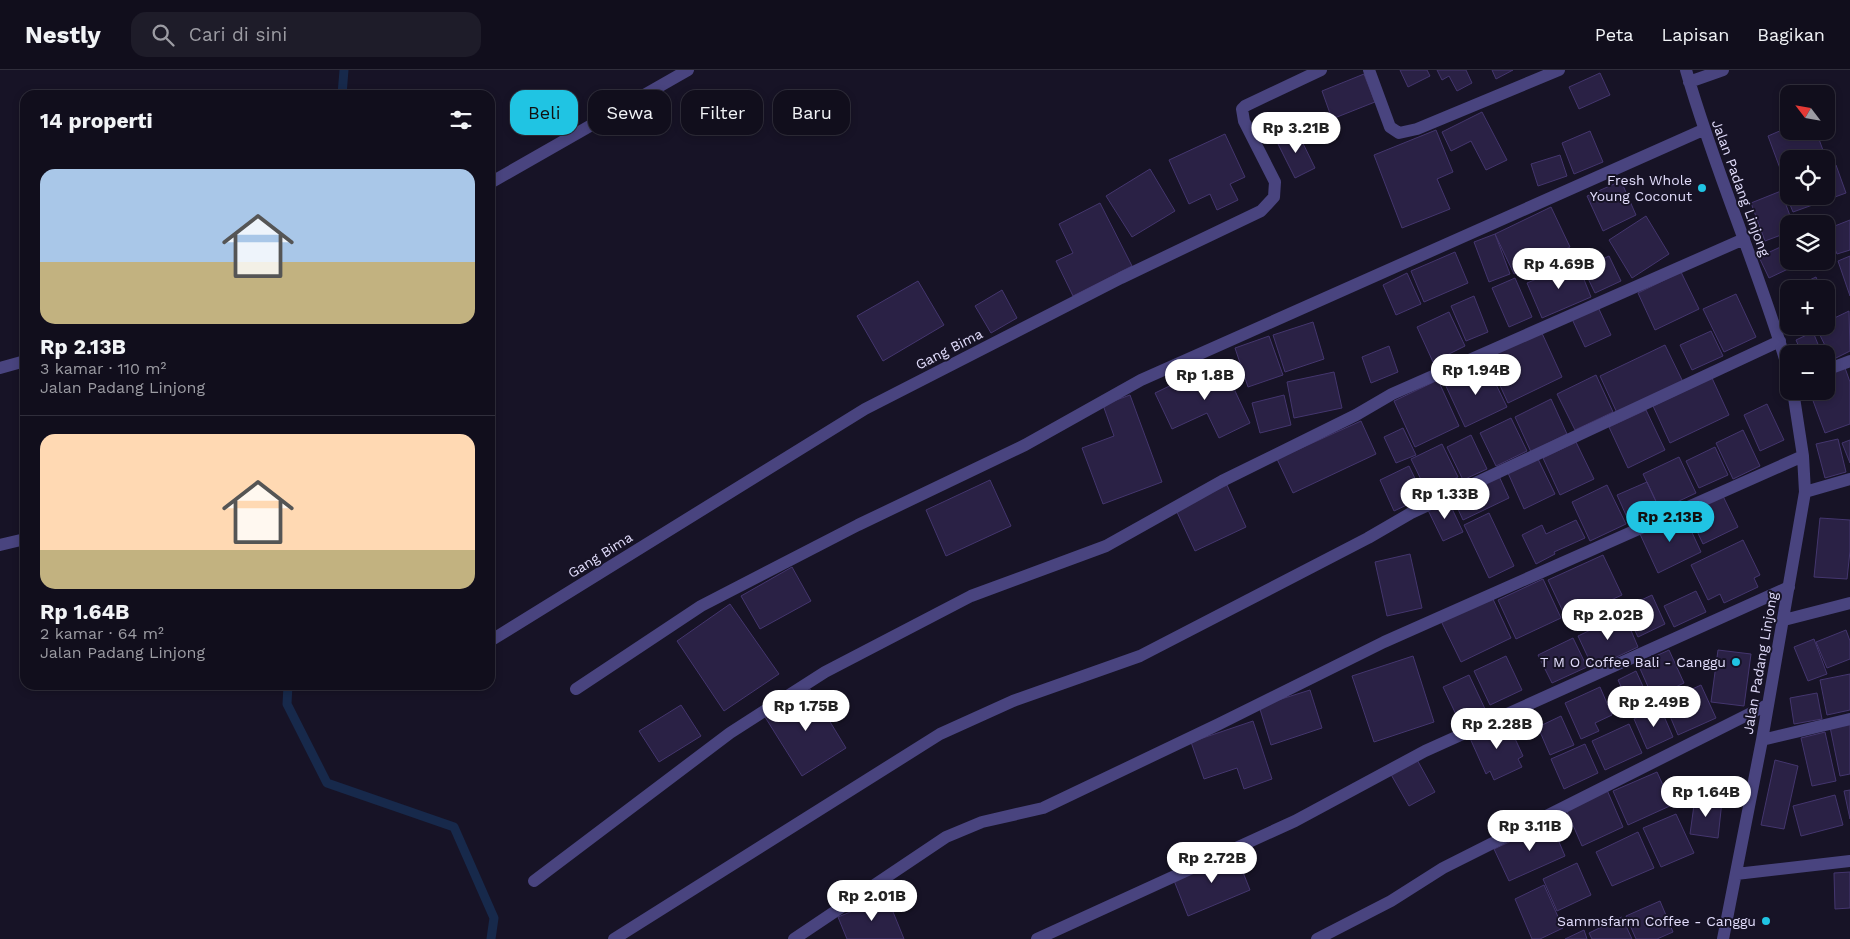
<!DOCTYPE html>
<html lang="id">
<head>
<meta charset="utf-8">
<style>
  :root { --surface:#110e1c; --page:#1e1c29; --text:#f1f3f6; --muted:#9c9ca3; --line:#302e3b; --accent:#20c4e3 }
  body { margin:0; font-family:"Work Sans",sans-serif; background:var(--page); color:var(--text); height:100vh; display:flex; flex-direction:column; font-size:19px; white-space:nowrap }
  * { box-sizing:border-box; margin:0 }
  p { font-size:16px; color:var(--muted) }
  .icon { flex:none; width:28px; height:28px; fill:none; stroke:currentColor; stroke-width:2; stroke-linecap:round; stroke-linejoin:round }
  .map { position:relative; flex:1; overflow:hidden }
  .sheet { position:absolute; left:20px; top:20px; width:475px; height:600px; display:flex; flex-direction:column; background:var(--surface); border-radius:15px; box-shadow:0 2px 8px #0003,0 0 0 1px var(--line) }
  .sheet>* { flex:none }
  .banner { position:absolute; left:510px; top:20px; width:475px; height:45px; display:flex; gap:10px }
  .needle { width:32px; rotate:301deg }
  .controls { position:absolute; left:1780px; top:15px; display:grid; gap:10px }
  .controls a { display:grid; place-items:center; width:55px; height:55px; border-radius:10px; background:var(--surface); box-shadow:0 2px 8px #0003,0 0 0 1px var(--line); font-size:25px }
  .price { position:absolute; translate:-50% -42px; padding:0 11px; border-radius:18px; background:#fff; color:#222; font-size:16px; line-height:32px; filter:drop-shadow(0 1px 2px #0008) }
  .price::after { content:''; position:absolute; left:50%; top:30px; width:15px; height:11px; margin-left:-8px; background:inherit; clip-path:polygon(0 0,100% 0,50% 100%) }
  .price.on { background:var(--accent); color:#111 }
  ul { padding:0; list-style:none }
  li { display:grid; align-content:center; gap:10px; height:265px; padding:0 20px }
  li+li { border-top:1px solid var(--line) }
  li span { display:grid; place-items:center; height:155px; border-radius:15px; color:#555 }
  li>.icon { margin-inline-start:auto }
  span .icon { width:90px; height:90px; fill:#fffc; stroke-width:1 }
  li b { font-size:21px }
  h2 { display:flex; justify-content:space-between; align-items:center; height:60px; padding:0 20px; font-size:21px }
  .tag { padding:0 18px; border-radius:15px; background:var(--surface); box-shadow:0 2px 8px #0003,0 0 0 1px var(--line); font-size:18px; line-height:45px }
  .tag.on { background:var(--accent); color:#111 }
  header { display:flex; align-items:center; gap:30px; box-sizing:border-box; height:70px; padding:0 25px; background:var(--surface); border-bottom:1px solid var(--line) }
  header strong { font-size:24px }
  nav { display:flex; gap:28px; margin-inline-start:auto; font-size:18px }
  .search { width:350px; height:45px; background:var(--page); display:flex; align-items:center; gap:12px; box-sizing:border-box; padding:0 18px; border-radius:15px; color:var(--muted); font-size:19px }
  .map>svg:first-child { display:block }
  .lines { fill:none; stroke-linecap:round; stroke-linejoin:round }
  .stream { stroke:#17294b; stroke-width:9 }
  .building { fill:#2a2145; stroke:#44366e }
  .minor { stroke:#49447f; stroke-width:12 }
  .poi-dot { fill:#20c4e3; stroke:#171326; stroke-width:2 }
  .labels { text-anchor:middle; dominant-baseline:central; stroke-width:4; stroke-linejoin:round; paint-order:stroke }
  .poi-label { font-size:14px; fill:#e1dcfb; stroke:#171326; text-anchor:end }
  .street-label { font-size:14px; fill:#e1dcfb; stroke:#171326 }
</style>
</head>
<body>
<header>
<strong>Nestly</strong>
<div class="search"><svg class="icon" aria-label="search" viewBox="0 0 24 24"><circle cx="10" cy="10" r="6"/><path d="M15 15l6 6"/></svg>Cari di sini</div>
<nav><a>Peta</a><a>Lapisan</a><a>Bagikan</a></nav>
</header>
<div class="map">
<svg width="1850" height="869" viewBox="0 0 1850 869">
  <rect width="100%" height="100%" fill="#171326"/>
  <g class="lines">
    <path class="stream" d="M342 25 344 0
      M288 615 287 634 327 713 454 757 494 848 491 869"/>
  </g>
  <path class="building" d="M1400 0H1427L1430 6 1408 17Z
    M1437 0H1466L1472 13 1457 21 1449 6 1442 10Z
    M1492 0H1513L1496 9Z
    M1600 3 1610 25 1579 39 1569 17Z
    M1364 4 1375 32 1332 49 1322 21Z
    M1482 42 1507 90 1486 100 1471 71 1451 81 1442 62Z
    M1789 57V61H1816L1824 83 1811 89H1789V98L1781 101 1768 66Z
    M1296 59 1315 98 1295 108 1276 70Z
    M1436 60 1453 102 1437 109 1450 139 1402 158 1374 85Z
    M1590 61 1603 92 1574 104 1562 73Z
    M1225 64 1245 107 1230 114 1238 130 1217 140 1210 124 1189 134 1169 90Z
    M1560 85 1567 106 1538 116 1531 94Z
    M1836 95 1846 123 1793 142 1782 115 1789 112V126H1826V98Z
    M1150 99 1175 141 1132 167 1106 126Z
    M1621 111 1636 145 1603 161 1587 126Z
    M1781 121 1793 154H1789V162L1765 171 1751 133Z
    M1100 133 1132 196 1073 226 1056 191 1073 183 1059 154Z
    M1551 137 1570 177 1514 204 1495 164Z
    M1646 146 1669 184 1632 208 1609 170Z
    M1850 150V180L1837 184 1827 159Z
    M1495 164 1510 204 1489 212 1474 172Z
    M1789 173V191H1805L1769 208 1759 187Z
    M1826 174 1833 190 1811 199 1808 191H1826Z
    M1455 182 1468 213 1424 232 1411 201Z
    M1609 186 1621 211 1595 223 1583 198Z
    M1850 186V226L1838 191Z
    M1577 192 1591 227 1542 248 1527 213Z
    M1681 202 1699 239 1655 260 1638 223Z
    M1407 203 1421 234 1396 245 1383 215Z
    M1816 207 1821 219H1790Z
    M1515 208 1532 247 1509 257 1492 218Z
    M918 211 944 255 883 291 857 246Z
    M1002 220 1017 248 991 263 975 236Z
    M1736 224 1756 267 1724 282 1703 239Z
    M1474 226 1488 262 1466 271 1451 236Z
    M1598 237 1611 265 1585 277 1572 249Z
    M1849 241 1850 281 1832 290 1816 257 1826 256V252Z
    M1449 242 1465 276 1433 292 1417 257Z
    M1313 252 1324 289 1285 302 1273 265Z
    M1541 261 1562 307 1508 333 1487 287Z
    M1711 261 1723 286 1692 300 1680 275Z
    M1813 262 1822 284H1802L1796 270Z
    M1269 266 1283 305 1248 317 1235 278Z
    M1665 275 1683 312 1617 343 1600 306Z
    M1389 276 1398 302 1371 313 1362 287Z
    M1221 291 1250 353 1219 368 1207 343 1172 359 1155 323Z
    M1486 294 1507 337 1465 357 1445 314Z
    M1844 295 1850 312V354L1825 363 1812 328 1826 323V301Z
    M1334 302 1342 338 1294 348 1287 312Z
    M1596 305 1613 342 1575 360 1557 324Z
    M1712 308 1729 345 1670 373 1653 336Z
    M1438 310 1459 356 1415 377 1394 331Z
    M1130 325 1162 412 1103 434 1082 378 1114 366 1103 335Z
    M1284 325 1291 355 1260 363 1252 333Z
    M1551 329 1567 364 1531 382 1515 347Z
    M1767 334 1784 370 1760 381 1744 345Z
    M1646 340 1665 380 1628 398 1609 357Z
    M1511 348 1527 381 1496 396 1480 363Z
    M1361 351 1376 384 1293 423 1277 389Z
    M1403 358 1416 385 1396 393 1384 367Z
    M1743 360 1760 396 1733 409 1716 373Z
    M1471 365 1487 399 1463 410 1447 377Z
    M1838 369 1846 402 1825 408 1816 374Z
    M1850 370V393L1842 373Z
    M1576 372 1594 409 1560 425 1543 388Z
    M1442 374 1458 407 1427 422 1411 389Z
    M1715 377 1728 405 1699 418 1686 391Z
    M1679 387 1696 423 1660 440 1643 404Z
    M1538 389 1555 424 1524 439 1508 403Z
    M1409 396 1424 427 1394 441 1380 410Z
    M1498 404 1509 428 1463 450 1452 426Z
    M990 410 1011 456 946 486 926 440Z
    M1647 412 1660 440 1630 454 1617 425Z
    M1227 415 1246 457 1195 481 1176 440Z
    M1607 415 1626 454 1590 471 1572 432Z
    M1722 424 1738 457 1703 474 1687 440Z
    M1447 428 1463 462 1443 471 1427 438Z
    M1489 443 1514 496 1489 508 1464 455Z
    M1683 443 1701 482 1658 503 1640 464Z
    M1820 448 1850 450V481L1847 509 1814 507Z
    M1576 450 1585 468 1554 482 1555 484 1536 494 1522 465 1542 455 1546 464Z
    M1743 470 1760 505 1754 508 1758 517 1724 533 1720 524 1708 530 1691 495Z
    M1410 484 1422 538 1387 546 1375 492Z
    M1603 485 1622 525 1567 550 1548 510Z
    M792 497 811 531 760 559 741 526Z
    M1543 509 1561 548 1516 569 1498 530Z
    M1696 521 1706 542 1674 557 1664 536Z
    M1652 525 1665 554 1638 567 1624 538Z
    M1492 527 1511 568 1461 592 1441 551Z
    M730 534 779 604 724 641 677 571Z
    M1624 544 1638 577 1593 598 1578 566Z
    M1846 560 1850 571V589L1827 598 1816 572Z
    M1573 568 1587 597 1552 613 1538 585Z
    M1814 569 1827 604 1808 611 1794 577Z
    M1669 580 1684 613 1653 628 1638 594Z
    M1718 580 1751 584 1744 636 1711 632Z
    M1413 586 1434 652 1374 672 1352 606Z
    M1506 586 1522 620 1490 635 1474 601Z
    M1636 601 1651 634 1633 642 1618 610Z
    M1850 604V640L1827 645 1820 610Z
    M1469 605 1486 641 1460 653 1443 617Z
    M1701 615 1716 648 1678 665 1664 632Z
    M1600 617 1612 645 1595 653 1599 661 1581 669 1565 633Z
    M810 619 846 678 802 706 765 647Z
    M1310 620 1322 658 1271 675 1259 636Z
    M1817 623 1822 649 1794 654 1790 628Z
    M681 635 701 666 659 692 639 661Z
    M1660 637 1673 667 1647 679 1634 649Z
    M1561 646 1574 675 1550 685 1538 657Z
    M1506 649 1523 686 1518 689 1522 697 1494 710 1490 701 1486 704 1469 666Z
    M1253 651 1272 709 1244 719 1237 698 1204 709 1191 672Z
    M1850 653V704L1840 706 1830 657Z
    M1629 654 1642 683 1605 700 1592 671Z
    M1825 662 1836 711 1812 716 1801 668Z
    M1585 674 1598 703 1564 719 1551 689Z
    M1415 686 1435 722 1409 736 1389 701Z
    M1775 690 1798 696 1784 759 1761 755Z
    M1657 702 1672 735 1628 755 1613 721Z
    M1607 720 1623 757 1582 776 1566 739Z
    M1850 720V749L1844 721Z
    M1835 725 1843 755 1801 766 1793 736Z
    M1695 728 1722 731 1718 768 1690 764Z
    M1676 744 1694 783 1661 797 1643 758Z
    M1551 753 1565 786 1509 811 1494 779Z
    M1638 762 1654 798 1612 816 1596 782Z
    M1235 782 1250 820 1188 846 1173 808Z
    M1577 793 1591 825 1557 841 1543 809Z
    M1850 802V838L1835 839 1834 803Z
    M1544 815 1563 858 1540 869H1532L1515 829Z
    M887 827 904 869H847L838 847Z
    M1660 831 1673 862 1657 869H1636L1626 846Z
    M1622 847 1632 869H1592L1589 863Z
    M1584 860 1587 869H1565Z"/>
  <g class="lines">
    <path class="minor" d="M1369 0 1390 57 1399 63 1417 59 1559 0
      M1686 0C1715 102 1759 200 1789 302
      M1689 12 1723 0
      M490 113 688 0
      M0 298 25 291
      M1826 300 1850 291
      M1805 422 1850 409
      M0 475 25 469
      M1784 550 1850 533
      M490 571 865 339 1121 208 1261 141 1274 127 1275 112 1244 51 1242 39 1245 36 1321 0
      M576 619 701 536 858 455 1025 375 1141 310 1703 60
      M1762 670 1850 649
      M1736 804 1850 791
      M534 811 730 663 825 602 971 526 1106 476 1222 411 1356 345 1392 324 1744 169
      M614 869 940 664 1013 631 1140 586 1368 468 1411 443 1780 271
      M794 869 946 767 982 752 1043 738 1219 654 1384 572 1803 386
      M1037 869 1295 751 1425 681 1789 517
      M1317 869 1391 831 1443 798 1767 635
      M1723 869 1762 670 1805 422 1803 386 1793 321"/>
  </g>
  <g class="poi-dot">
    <circle cx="1702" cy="118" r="5"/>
    <circle cx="1736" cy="592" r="5"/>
    <circle cx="1766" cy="851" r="5"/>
  </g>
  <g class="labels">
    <g class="poi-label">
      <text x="1692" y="110">Fresh Whole<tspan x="1692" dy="16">Young Coconut</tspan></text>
      <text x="1726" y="592">T M O Coffee Bali - Canggu</text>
      <text x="1756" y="851">Sammsfarm Coffee - Canggu</text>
    </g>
    <g class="street-label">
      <text transform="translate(1741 118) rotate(70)">Jalan Padang Linjong</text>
      <text transform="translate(949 279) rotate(-27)">Gang Bima</text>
      <text transform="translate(600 485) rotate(-32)">Gang Bima</text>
      <text transform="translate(1760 593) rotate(-80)">Jalan Padang Linjong</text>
    </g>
  </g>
</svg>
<div class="controls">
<a><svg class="needle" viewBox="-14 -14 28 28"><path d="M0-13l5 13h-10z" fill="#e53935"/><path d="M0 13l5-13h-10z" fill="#9c9ca3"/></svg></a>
<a><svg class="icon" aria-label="locate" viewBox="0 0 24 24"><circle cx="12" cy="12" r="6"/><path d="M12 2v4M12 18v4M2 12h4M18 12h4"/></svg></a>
<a><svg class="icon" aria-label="layers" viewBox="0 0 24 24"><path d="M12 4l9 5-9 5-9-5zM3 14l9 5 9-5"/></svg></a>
<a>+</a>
<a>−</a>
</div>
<b class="price" style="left:1296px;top:84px">Rp 3.21B</b>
<b class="price" style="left:1559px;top:220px">Rp 4.69B</b>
<b class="price" style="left:1476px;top:326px">Rp 1.94B</b>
<b class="price" style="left:1205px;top:331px">Rp 1.8B</b>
<b class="price" style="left:1445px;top:450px">Rp 1.33B</b>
<b class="price on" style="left:1670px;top:473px">Rp 2.13B</b>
<b class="price" style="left:1608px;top:571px">Rp 2.02B</b>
<b class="price" style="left:1654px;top:658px">Rp 2.49B</b>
<b class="price" style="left:806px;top:662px">Rp 1.75B</b>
<b class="price" style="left:1497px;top:680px">Rp 2.28B</b>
<b class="price" style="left:1706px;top:748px">Rp 1.64B</b>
<b class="price" style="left:1530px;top:782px">Rp 3.11B</b>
<b class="price" style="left:1212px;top:814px">Rp 2.72B</b>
<b class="price" style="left:872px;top:852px">Rp 2.01B</b>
<div class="banner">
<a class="tag on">Beli</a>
<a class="tag">Sewa</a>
<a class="tag">Filter</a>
<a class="tag">Baru</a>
</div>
<section class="sheet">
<h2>14 properti<svg class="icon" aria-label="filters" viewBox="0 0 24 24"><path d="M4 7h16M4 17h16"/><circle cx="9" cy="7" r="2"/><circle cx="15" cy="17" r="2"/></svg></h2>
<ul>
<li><span style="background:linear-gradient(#a9c7e8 60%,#c2b280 0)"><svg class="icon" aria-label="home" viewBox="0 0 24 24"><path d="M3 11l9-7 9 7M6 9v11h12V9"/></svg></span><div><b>Rp 2.13B</b><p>3 kamar · 110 m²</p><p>Jalan Padang Linjong</p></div></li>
<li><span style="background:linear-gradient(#ffd9b3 75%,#c2b280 0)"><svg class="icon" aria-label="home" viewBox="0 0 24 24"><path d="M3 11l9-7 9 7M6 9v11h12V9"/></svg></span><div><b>Rp 1.64B</b><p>2 kamar · 64 m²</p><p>Jalan Padang Linjong</p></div></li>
</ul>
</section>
</div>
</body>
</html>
